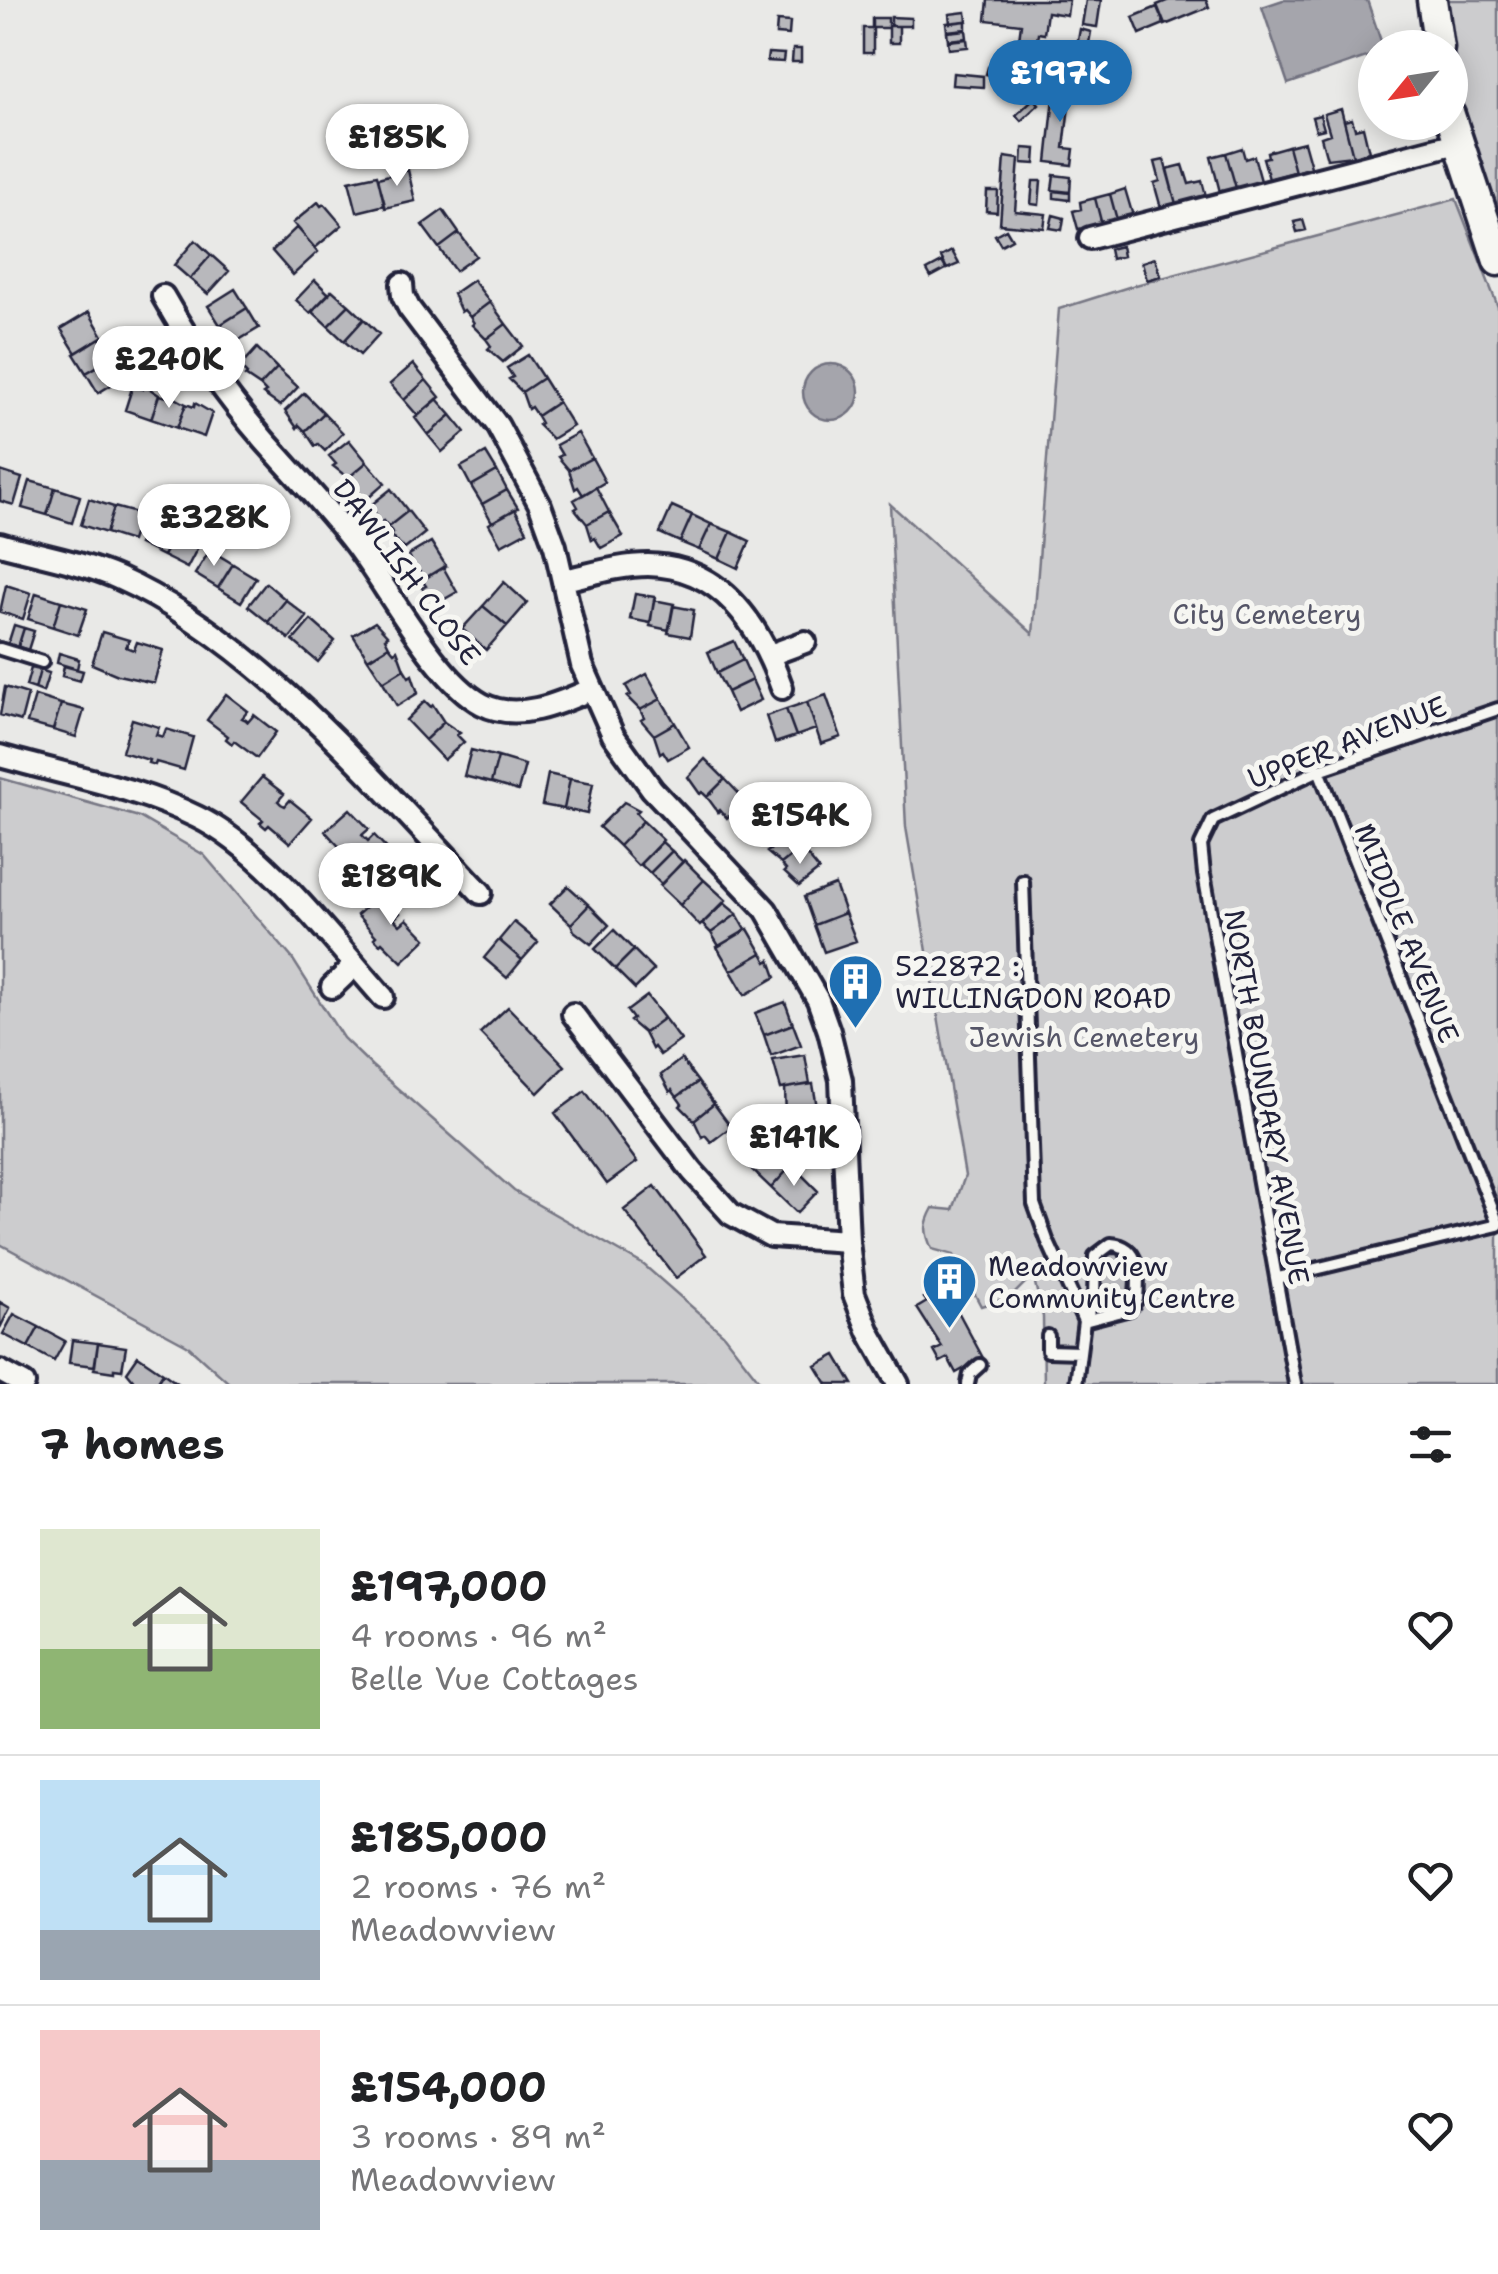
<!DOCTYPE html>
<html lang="en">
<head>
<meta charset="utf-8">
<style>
  :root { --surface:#fff; --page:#f6f6f6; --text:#202124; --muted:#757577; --line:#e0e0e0; --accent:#1f6fb2 }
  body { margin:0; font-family:"Shantell Sans",sans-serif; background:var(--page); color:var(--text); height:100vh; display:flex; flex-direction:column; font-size:38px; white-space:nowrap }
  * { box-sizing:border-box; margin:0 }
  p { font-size:32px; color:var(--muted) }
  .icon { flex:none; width:55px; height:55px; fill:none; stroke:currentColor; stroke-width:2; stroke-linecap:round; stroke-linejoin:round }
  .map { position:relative; height:1384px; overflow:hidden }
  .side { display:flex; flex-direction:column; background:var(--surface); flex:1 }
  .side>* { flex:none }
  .needle { width:65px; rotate:240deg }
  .buttons { position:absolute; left:1358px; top:30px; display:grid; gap:20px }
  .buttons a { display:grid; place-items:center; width:110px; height:110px; border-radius:50%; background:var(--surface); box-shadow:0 5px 25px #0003; font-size:50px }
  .price { position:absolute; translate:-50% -85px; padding:0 22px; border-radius:35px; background:#fff; color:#222; font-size:32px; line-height:65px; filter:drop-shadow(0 2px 5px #0008) }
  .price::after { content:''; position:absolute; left:50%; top:60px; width:30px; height:22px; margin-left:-15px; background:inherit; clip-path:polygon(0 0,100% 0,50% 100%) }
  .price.active { background:var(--accent); color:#fff }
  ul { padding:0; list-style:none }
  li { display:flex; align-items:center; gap:30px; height:250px; padding:0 40px }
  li+li { border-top:2px solid var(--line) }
  li span { display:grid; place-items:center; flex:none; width:280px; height:200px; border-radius:0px; color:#555 }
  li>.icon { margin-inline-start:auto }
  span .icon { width:120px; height:120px; fill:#fffc; stroke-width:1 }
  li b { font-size:42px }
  h2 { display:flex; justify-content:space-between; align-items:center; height:120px; padding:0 40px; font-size:42px }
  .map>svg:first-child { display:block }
  .green { fill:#ccccce; stroke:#777784; stroke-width:2.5 }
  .water { fill:#a5a5ac; stroke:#71717f; stroke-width:2.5 }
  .building { fill:#b8b8bc; stroke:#22223b; stroke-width:2.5 }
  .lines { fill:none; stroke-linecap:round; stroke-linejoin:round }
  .service-casing { stroke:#22223b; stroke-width:18 }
  .minor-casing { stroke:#22223b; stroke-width:28 }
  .tertiary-casing { stroke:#22223b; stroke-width:35 }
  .service { stroke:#f6f6f2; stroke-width:10 }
  .minor { stroke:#f6f6f2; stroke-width:20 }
  .tertiary { stroke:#f6f6f2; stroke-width:28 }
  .labels { text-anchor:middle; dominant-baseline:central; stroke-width:10; stroke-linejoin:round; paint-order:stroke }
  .street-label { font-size:28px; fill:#22223b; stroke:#f6f6f2 }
  .park-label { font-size:28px; fill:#555567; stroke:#f6f6f2 }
  .poi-label { font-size:28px; fill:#22223b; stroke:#f6f6f2; text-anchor:start }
</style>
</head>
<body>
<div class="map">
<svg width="1498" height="1384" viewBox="0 0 1498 1384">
  <rect width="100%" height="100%" fill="#e9e9e7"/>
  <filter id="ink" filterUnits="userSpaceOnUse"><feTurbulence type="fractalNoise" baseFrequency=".01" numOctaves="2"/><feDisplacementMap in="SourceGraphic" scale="20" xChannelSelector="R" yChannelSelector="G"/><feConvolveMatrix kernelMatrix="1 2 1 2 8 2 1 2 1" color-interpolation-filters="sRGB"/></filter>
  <g filter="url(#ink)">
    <path class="green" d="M1447 0H1498V223L1463 110Z
      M1456 199 1498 307V1384H1044L1043 1317 1033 1275 1011 1297 981 1306 954 1255 932 1249C924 1232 924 1224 933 1208L953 1210 965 1176 906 827 890 504 1033 634 1059 309 1132 286Z
      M0 778 139 817 204 855 292 958 343 1038 372 1066 514 1191 644 1265 723 1334 762 1384H230L187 1345 0 1244Z"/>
    <path class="water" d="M1283 0H1367L1383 47 1375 48V54L1288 84 1262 7Z
      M803 392a28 28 0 1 1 56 0a28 28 0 1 1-56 0Z"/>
    <path class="building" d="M988 0H1069L1067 15 1047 12 1044 34 1038 33 1037 41 1019 39 1021 24 986 20Z
      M1086 0H1101L1097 27 1082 25Z
      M1169 0H1206L1209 7 1165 25 1157 5Z
      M1157 7 1164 24 1140 34 1133 17Z
      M966 12 967 21 950 23 949 14Z
      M891 17 911 18V26H891Z
      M872 18H888V28H872Z
      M777 21 790 22 789 35 776 34Z
      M966 21V29L947 31 946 23Z
      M889 26H899V43H889Z
      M863 28H873V53H863Z
      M1080 29 1091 32 1083 77 1064 74 1066 62 1074 63Z
      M966 30 967 38 948 40 947 32Z
      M967 39 968 47 949 49 948 41Z
      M793 49H801V62H792Z
      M768 53 784 54 783 62 767 61Z
      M988 67 1021 74 1019 82 986 74Z
      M953 73 983 76V87L952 85Z
      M1056 79 1072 81 1064 148 1074 149 1072 165 1047 162Z
      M1034 98 1039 104 1021 121 1016 115Z
      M1341 109 1353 156 1327 159 1321 137 1330 134 1324 114Z
      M1320 115 1324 129 1316 131 1312 117Z
      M1352 119 1355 129 1363 127 1369 152 1353 156 1344 121Z
      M1304 142 1311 167 1295 172 1288 146Z
      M1288 146 1295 172 1269 179 1263 158 1268 157 1267 152Z
      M1023 148 1036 149 1035 164 1022 163Z
      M1242 148 1245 159 1254 156 1261 181 1236 188 1226 153Z
      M1226 153 1236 188 1220 192 1211 157Z
      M1005 157 1019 159 1015 211 1046 214 1044 228 1000 224Z
      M1164 160 1176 204 1161 208 1154 183 1160 181 1155 162Z
      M1183 165 1189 184 1202 181 1206 196 1176 204 1167 169Z
      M408 170 415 201 385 208 378 178Z
      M377 175 385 205 357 212 349 181Z
      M1054 175 1071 177 1070 192 1052 190Z
      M1033 181H1041L1039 205 1031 204Z
      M1125 189 1133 216 1117 220 1110 194Z
      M987 191H998L997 212 986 211Z
      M1054 191 1070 193V200L1054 198Z
      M1110 194 1117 220 1102 225 1095 198Z
      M1095 198 1102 225 1078 229 1073 211 1081 209 1080 202Z
      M318 202 321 206 324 204 342 225 315 248 293 223Z
      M443 210 459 233 439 248 422 225Z
      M1053 215 1064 218 1062 230 1050 228Z
      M1303 220 1306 230 1297 232 1294 222Z
      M297 227 318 252 293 275 272 251Z
      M1006 229 1012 239 1001 245 995 235Z
      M459 233 476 256 455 271 439 248Z
      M195 240 211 255 190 279 174 265Z
      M1121 246 1123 256 1111 259 1109 249Z
      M952 251 959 264 947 269 941 257Z
      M211 255 229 271 208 294 190 279Z
      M1155 258 1161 276 1147 280 1142 262Z
      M942 262 946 269 931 277 927 270Z
      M315 280 329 294 310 313 296 300Z
      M473 280 490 302 470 317 464 310 461 312 453 294Z
      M235 289 247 308 220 325 208 306Z
      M332 290 349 305 328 326 312 311Z
      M490 302 506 324 486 339 472 325 474 323 470 317Z
      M349 305 364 319 344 341 328 326Z
      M247 308 259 328 232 344 220 325Z
      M89 312 103 336 76 353 61 329Z
      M364 319 379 334 360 355 344 341Z
      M506 324 523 346 503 362 488 349 491 346 486 339Z
      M100 338 112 358 86 373 74 354Z
      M257 348 277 368 260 386 245 376 247 374 240 367Z
      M528 355 543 378 522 392 509 379 513 377 507 368Z
      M112 358 124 377 98 393 86 373Z
      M413 364 426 380 404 400 390 384Z
      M277 368 298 387 280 406 263 394 266 392 260 386Z
      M543 378 558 402 537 416 531 407 528 409 522 392Z
      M426 380 440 397 418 416 404 400Z
      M133 385 143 389 144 385 159 395 151 419 125 410Z
      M304 393 324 413 305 431 299 425 297 428 285 411Z
      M168 394 186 404 177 428 151 419 159 395 167 397Z
      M437 399 451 415 428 435 415 418Z
      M558 402 573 426 552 439 538 425 541 423 537 416Z
      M195 403 212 413 204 437 177 428 186 404 194 407Z
      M324 413 343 433 325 451 318 444 315 446 305 431Z
      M451 415 465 432 442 452 428 435Z
      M578 433 592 458 569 470 558 457 562 455 556 445Z
      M349 440 367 462 348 478 333 466 336 464 329 456Z
      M486 453 497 471 471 486 461 467Z
      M592 458 605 482 583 495 578 487 575 489 569 470Z
      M367 462 385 483 366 500 350 487 353 484 348 478Z
      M0 471 22 478 14 505 0 501Z
      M497 471 507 490 482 504 471 486Z
      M30 481 55 488 47 515 22 508Z
      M596 487 609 512 587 524 575 509 578 507 574 500Z
      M55 488 80 496 72 523 47 515Z
      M391 489 408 511 388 527 383 521 380 523 371 505Z
      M507 490 518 508 492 522 482 504Z
      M89 499 114 507 106 533 81 525Z
      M672 506 692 515 680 542 660 533Z
      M114 507 140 514 131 541 106 533Z
      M515 509 527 531 501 545 489 524Z
      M408 511 425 533 405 549 390 535 393 533 388 527Z
      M609 512 623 536 601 548 595 538 592 540 587 524Z
      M692 515 711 524 699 550 680 542Z
      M152 519 176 531 163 556 139 544Z
      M711 524 731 532 719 559 699 550Z
      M176 531 200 543 187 568 163 556Z
      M731 532 750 541 738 568 719 559Z
      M431 542 446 566 424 579 420 572 417 574 409 555Z
      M210 550 233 564 218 588 195 574Z
      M233 564 256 578 241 602 218 588Z
      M443 567 457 592 436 604 422 588 426 586 422 580Z
      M504 582 527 603 507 626 483 606Z
      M266 583 286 600 268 622 248 606Z
      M6 585 31 593 23 619 0 612Z
      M36 593 61 601 53 627 28 619Z
      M635 594 655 597 650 623 630 619Z
      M286 600 307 617 289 639 268 622Z
      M654 600 674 604 669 630 650 626Z
      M61 601 87 609 78 635 53 627Z
      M483 606 507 626 486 650 462 629Z
      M673 606 694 610 690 637 668 633Z
      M311 620 335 641 318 662 293 641Z
      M375 622 388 636 385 638 389 646 368 659 353 635Z
      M14 625 24 628 18 647 8 644Z
      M24 628 34 631 28 650 18 647Z
      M102 632 129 640 126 647 131 649 134 650 137 642 163 650 154 683 118 675 92 664Z
      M734 641 743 660 717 673 708 652Z
      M389 646 394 652 397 650 404 669 383 682 368 659Z
      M59 653 79 659 77 669 57 663Z
      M743 660 752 680 727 692 717 673Z
      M64 666 83 671 80 681 62 676Z
      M31 668 40 670 35 689 26 686Z
      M404 669 409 677 412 675 418 693 397 706 383 682Z
      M40 670 49 673 43 692 35 689Z
      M647 674 661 699 640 710 627 697 631 695 626 686Z
      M752 680 761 700 736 712 727 692Z
      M5 687 28 694 21 721 0 715Z
      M226 694 248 711 242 718 246 720 248 722 254 715 276 732 257 758 234 741 232 744 226 739 228 736 207 720Z
      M826 695 841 737 821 744 807 702Z
      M35 696 61 704 53 730 27 723Z
      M661 699 675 723 654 735 641 720 644 718 640 710Z
      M425 701 431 707 433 705 444 722 425 740 406 720Z
      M807 702 816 729 796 736 786 709Z
      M61 704 84 710 76 737 53 730Z
      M786 709 796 736 775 743 766 716Z
      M132 719 159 727 156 735 160 736 163 737 166 729 193 737 184 770 156 762 155 765 148 763 149 760 122 752Z
      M444 722 460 733 457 735 464 742 444 760 425 740Z
      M675 723 689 747 668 759 663 751 660 753 654 735Z
      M471 750 498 757 491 783 464 776Z
      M498 757 525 765 518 791 491 783Z
      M705 759 725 779 707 797 702 792 700 794 688 777Z
      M548 774 570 779 564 809 542 805Z
      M262 777 284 794 278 801 281 804 285 806 290 800 312 818 290 843 269 825 266 828 260 823 263 820 241 802Z
      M570 779 593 783 587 814 564 809Z
      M725 779 745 800 727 818 720 810 718 812 707 797Z
      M751 794 771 815 752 833 744 825 742 827 732 813Z
      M624 802 639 810 636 813 643 821 619 846 599 827Z
      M350 809 369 829 362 835 368 841 374 835 394 856 370 879 350 858 345 861 340 856 344 852 325 831Z
      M643 821 663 840 638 866 619 846Z
      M782 825 801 848 781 864 767 852 770 850 763 842Z
      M662 842 672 851 650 873 640 864Z
      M801 848 819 870 799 886 784 872 786 870 781 864Z
      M672 851 683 862 661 884 650 873Z
      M684 860 704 880 680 905 660 886Z
      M704 880 726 900 700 926 680 905Z
      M835 885 845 913 814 925 804 897Z
      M568 886 589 905 571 924 550 904Z
      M381 893 400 913 394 919 400 925 407 919 426 939 402 962 382 942 380 944 374 938 376 936 357 915Z
      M724 903 737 914 711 933 702 924Z
      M589 905 609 925 591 944 574 931 571 924Z
      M845 913 856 941 824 952 814 925Z
      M737 914 746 930 719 946 711 933Z
      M514 922 538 942 522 960 499 940Z
      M748 929 762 953 731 971 717 947Z
      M614 930 634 950 615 969 595 949Z
      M499 940 522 960 507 978 484 958Z
      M634 950 654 970 635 989 615 969Z
      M762 953 767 962 770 960 776 977 745 995 731 971Z
      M647 996 664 1018 644 1033 630 1021 633 1019 627 1011Z
      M785 1002 793 1024 764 1035 755 1013Z
      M508 1007 565 1066 538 1093 480 1033Z
      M664 1018 681 1040 660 1055 654 1047 652 1049 644 1033Z
      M793 1024 801 1045 771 1056 764 1035Z
      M805 1055 810 1084 781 1089 773 1060Z
      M681 1059 698 1082 677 1097 672 1090 670 1092 661 1075Z
      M698 1082 714 1104 694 1120 680 1106 682 1104 677 1097Z
      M813 1084 818 1113 786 1118 785 1088Z
      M585 1091 637 1162 607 1184 555 1113Z
      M714 1104 731 1127 711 1142 705 1135 702 1137 694 1120Z
      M766 1140 792 1165 771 1188 744 1162Z
      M792 1165 818 1191 797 1213 771 1188Z
      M655 1186 706 1255 676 1278 624 1210Z
      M1108 1254H1118L1124 1265 1130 1266 1128 1301 1103 1302 1101 1266Z
      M947 1291 983 1358 956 1373 948 1358 940 1362 934 1351 942 1347 917 1308 927 1302 924 1298 934 1293 936 1297Z
      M0 1302 10 1308 0 1328Z
      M14 1314 39 1327 28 1347 3 1334Z
      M39 1327 65 1341 54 1361 28 1347Z
      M72 1340 98 1343 95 1366 69 1363Z
      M98 1343 126 1347 122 1370 114 1369V1372L94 1369Z
      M836 1355 853 1384H827L816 1366Z
      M138 1356 163 1373 156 1384H137L127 1372Z
      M163 1373 178 1384H156Z"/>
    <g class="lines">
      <defs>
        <path id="service" d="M0 649 42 662
          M1319 770 1498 1224
          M1023 881 1034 1204 1047 1240 1084 1321 1076 1384
          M1111 1244C1141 1246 1139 1276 1137 1299L1130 1309 1084 1321 1094 1299 1095 1256Z
          M1278 1278 1498 1225
          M1048 1336V1351L1080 1352
          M968 1384 970 1374 980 1365
          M1295 1384 1204 874 1201 845 1213 820 1319 770 1498 709"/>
        <path id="minor" d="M1090 238 1457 143
          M402 284 403 296 409 308 498 426 540 505 555 546 582 665 613 735 652 789 766 910 818 1000 829 1031 841 1080 848 1241 854 1294 869 1332 898 1384
          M163 296C192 347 225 395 264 440 294 474 326 507 354 543 388 587 435 679 482 704 516 722 559 704 592 689
          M148 355 184 334
          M0 544C39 555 81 562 118 578 257 640 377 784 481 893
          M564 580C592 574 620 565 648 565 722 566 760 626 782 688
          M770 655 805 642
          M0 756C65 775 137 787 197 817 264 849 333 941 383 997
          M332 987 355 965
          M573 1014 692 1171 731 1214 771 1236 848 1241
          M0 1371 24 1384"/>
        <path id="tertiary" d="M1432 0 1439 48
          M1450 115 1498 261"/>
      </defs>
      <use href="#service" class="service-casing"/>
      <use href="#minor" class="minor-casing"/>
      <use href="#tertiary" class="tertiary-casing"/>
      <use href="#service" class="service"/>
      <use href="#minor" class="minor"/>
      <use href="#tertiary" class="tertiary"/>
    </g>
  </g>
  <defs>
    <symbol id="building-pin" viewBox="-11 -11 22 30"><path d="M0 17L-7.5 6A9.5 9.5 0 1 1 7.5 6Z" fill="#1f6fb2" stroke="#f6f6f2"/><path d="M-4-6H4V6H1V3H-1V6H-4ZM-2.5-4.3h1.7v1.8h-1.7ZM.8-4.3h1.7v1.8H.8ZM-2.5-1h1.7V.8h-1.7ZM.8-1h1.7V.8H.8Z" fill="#fff"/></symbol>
  </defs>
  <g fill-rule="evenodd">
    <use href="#building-pin" x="824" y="950" width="63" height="86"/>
    <use href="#building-pin" x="918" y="1250" width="63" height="86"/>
  </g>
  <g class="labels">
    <g class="street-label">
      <text transform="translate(407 572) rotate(53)">DAWLISH CLOSE</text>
      <text transform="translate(1347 742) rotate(-21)">UPPER AVENUE</text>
      <text transform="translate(1407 933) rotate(68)">MIDDLE AVENUE</text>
      <text transform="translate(1267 1097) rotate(80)">NORTH BOUNDARY AVENUE</text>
    </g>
    <g class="park-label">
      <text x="1267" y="614">City Cemetery</text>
      <text x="1084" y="1037">Jewish Cemetery</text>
    </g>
    <g class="poi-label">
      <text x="895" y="966">522872 :<tspan x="895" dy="32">WILLINGDON ROAD</tspan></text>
      <text x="988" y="1266">Meadowview<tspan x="988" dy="32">Community Centre</tspan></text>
    </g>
  </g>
</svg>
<div class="buttons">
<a><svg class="needle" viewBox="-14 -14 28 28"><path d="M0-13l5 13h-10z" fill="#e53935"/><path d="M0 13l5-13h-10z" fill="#757577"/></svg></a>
</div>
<b class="price active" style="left:1060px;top:125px">£197K</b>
<b class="price" style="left:397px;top:189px">£185K</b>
<b class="price" style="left:169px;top:411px">£240K</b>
<b class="price" style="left:214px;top:569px">£328K</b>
<b class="price" style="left:800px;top:867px">£154K</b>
<b class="price" style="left:391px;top:928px">£189K</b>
<b class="price" style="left:794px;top:1189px">£141K</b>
</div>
<section class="side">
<h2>7 homes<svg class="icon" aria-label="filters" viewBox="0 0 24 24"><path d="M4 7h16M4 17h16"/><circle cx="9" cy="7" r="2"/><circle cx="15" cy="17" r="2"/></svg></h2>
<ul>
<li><span style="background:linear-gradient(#dfe7d0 60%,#8fb573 0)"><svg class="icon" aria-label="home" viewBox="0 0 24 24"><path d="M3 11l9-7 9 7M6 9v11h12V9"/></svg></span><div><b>£197,000</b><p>4 rooms · 96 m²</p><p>Belle Vue Cottages</p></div><svg class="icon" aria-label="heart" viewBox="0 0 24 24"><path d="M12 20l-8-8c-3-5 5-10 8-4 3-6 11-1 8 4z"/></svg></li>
<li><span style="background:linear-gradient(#bfe0f5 75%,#9aa5b1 0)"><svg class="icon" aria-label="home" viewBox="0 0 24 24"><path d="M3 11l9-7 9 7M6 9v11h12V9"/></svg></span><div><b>£185,000</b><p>2 rooms · 76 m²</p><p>Meadowview</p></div><svg class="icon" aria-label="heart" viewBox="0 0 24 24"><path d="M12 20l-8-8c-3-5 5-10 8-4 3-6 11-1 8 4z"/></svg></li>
<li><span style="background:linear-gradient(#f6c9c9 65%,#9aa5b1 0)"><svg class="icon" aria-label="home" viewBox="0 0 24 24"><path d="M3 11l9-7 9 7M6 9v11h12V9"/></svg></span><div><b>£154,000</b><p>3 rooms · 89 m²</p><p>Meadowview</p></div><svg class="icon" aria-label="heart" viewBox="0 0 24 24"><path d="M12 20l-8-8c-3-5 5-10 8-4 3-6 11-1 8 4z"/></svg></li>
</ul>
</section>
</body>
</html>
